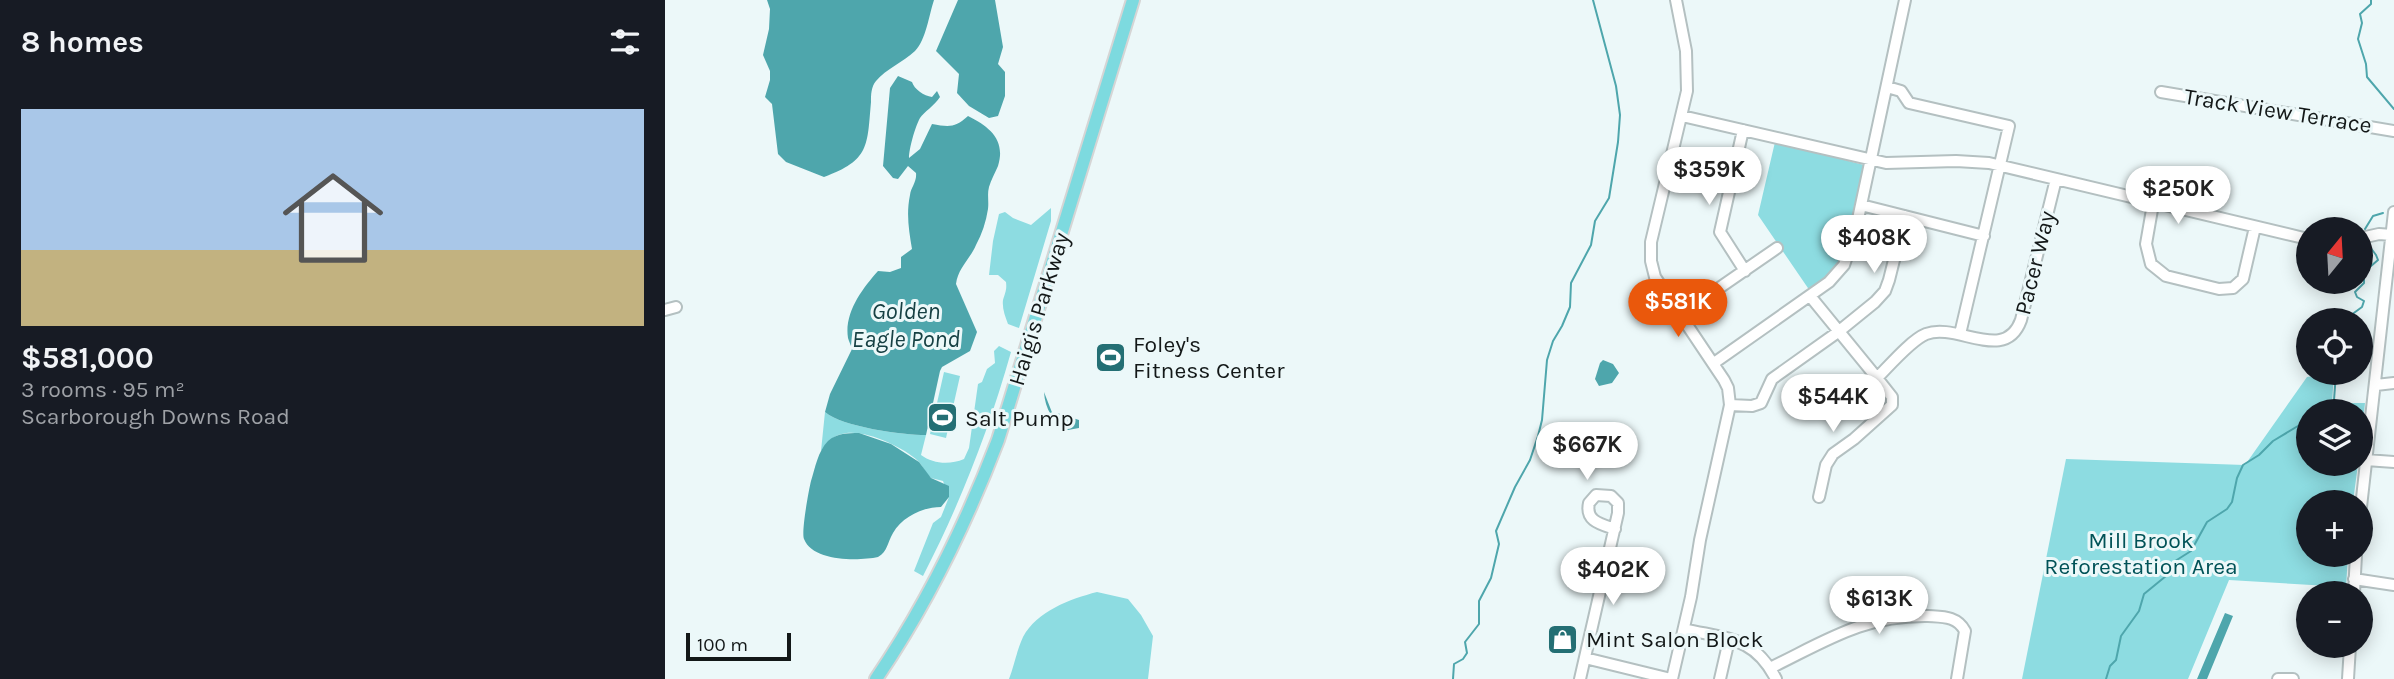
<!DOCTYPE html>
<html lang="en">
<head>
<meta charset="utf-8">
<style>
  :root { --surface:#171b24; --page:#20242c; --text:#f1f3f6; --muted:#9ea1a6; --accent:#ea580c }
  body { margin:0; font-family:Karla,sans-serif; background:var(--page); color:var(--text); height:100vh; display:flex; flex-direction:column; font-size:26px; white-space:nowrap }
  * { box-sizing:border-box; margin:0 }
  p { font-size:23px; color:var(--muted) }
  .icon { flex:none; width:38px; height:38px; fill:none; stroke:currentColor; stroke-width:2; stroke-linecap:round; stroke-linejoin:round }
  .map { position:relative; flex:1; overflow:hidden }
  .drawer { display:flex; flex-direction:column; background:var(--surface); width:665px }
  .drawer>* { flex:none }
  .needle { width:46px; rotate:18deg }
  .tools { position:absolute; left:1631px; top:217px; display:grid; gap:14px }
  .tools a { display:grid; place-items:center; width:77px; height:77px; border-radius:50%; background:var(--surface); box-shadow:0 4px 18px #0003; font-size:35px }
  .scale { position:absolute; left:21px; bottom:18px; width:105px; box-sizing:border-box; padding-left:7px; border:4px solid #131818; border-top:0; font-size:19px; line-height:24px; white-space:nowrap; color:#131818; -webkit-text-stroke:5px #ecf8f9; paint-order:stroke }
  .price { position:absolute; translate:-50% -60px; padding:0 16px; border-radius:24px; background:#fff; color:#222; font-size:23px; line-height:46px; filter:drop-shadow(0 2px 4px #0008) }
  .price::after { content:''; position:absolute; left:50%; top:42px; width:21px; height:16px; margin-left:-10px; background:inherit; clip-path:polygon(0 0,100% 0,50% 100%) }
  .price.active { background:var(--accent); color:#fff }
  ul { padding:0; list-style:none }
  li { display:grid; align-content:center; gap:14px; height:371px; padding:0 21px }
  li span { display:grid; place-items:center; height:217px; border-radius:0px; color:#555 }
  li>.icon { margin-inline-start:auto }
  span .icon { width:126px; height:126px; fill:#fffc; stroke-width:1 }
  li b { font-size:30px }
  h2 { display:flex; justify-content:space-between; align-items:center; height:84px; padding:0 21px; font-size:30px }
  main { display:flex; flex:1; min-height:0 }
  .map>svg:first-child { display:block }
  .green { fill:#8ddce1 }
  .water { fill:#4ea6ac }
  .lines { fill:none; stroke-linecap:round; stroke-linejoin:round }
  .stream { stroke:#4ea6ac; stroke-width:2 }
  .minor-casing { stroke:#b4c0c1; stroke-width:14 }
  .major-casing { stroke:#d5d5d5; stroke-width:16 }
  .minor { stroke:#fff; stroke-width:10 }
  .major { stroke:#7ddadf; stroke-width:12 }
  .labels { text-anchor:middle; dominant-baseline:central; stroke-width:6; stroke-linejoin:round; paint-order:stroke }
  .street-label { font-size:23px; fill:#131818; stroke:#ecf8f9 }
  .poi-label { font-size:23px; fill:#131818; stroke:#ecf8f9; text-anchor:start }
  .park-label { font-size:23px; fill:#005257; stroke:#ecf8f9 }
  .water-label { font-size:24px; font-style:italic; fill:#164043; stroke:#ecf8f9 }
</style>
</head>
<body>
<main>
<section class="drawer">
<h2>8 homes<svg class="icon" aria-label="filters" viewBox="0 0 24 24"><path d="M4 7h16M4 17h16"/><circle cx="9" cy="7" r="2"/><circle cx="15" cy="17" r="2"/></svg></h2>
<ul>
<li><span style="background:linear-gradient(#a9c7e8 65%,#c2b280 0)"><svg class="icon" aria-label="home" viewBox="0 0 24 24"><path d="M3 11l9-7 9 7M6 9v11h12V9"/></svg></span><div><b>$581,000</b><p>3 rooms · 95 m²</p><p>Scarborough Downs Road</p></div></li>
</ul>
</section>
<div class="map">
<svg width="1729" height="679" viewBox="0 0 1729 679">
  <rect width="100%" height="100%" fill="#ecf8f9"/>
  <path class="green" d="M1110 142 1199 165 1189 221C1182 230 1182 242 1178 253 1173 267 1157 282 1145 291L1093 215Z
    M386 208V221L354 328 343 324C340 316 337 308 338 300 340 293 342 290 341 282L333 275H324L328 241 334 214 340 212 348 218 366 225Z
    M334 346 346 352C324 430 295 504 258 576L249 571 268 523 276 517 284 497 278 481 266 478C260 473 258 466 253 461 238 447 198 428 177 434 167 436 162 443 156 451L160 412C177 427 238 435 261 435L256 455C268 464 285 465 299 459L304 448 313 384 317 382 322 369 330 363 329 351Z
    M279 372 295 376 281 438 265 434Z
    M1669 373 1667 403H1700L1696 439V411H1643V464H1693L1688 502H1643V555H1683L1681 587 1564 580 1523 679H1357L1401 459 1580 465 1642 377Z
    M432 592 463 599 476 615 488 636 483 679H344C349 666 352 650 358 637 372 611 405 599 432 592Z"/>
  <path class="water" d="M102 0H269C264 15 261 40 250 51 238 62 221 69 211 81 206 87 206 95 206 102 202 146 205 160 159 177L121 162 113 154 107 104 100 97 105 80V71L98 55 104 29 105 9Z
    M293 0H330L338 47 333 64 340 72V96L333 116 324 118 304 106 292 93 294 74 271 51Z
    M233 76 247 82C249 89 259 96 267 97L272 91 275 97C269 106 259 112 255 118 250 127 244 149 244 158L255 149 267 124C284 127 290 128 303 116 325 127 341 140 333 166 330 173 326 180 324 187 322 194 324 201 323 209 321 222 317 234 311 245 305 259 293 268 291 284L312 332 305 351 277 367 275 371 261 435C238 435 177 427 160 412L165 394 187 349C186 345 184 342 183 338 179 313 197 289 213 271L225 272 236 268V257L247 249C244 231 241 214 245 195 246 187 252 182 251 173L243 166 233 179 228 178 218 166 225 88Z
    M938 360 948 364 954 373 947 383 934 386 930 379 935 363Z
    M379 392 388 415 392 413 414 420V428L403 430C388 422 380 409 379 392Z
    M194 433 226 444 254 462 266 478 284 486V497L276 507C258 507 237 517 228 533 222 543 223 551 213 557 194 561 148 562 139 539 136 532 144 489 146 481 150 468 153 451 163 441 172 433 183 433 194 433Z
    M1560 613 1568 616 1542 679H1532Z"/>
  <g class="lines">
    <path class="stream" d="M1706 0V4L1695 14 1697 23 1693 39 1701 64 1702 77 1729 109
      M1700 229 1708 216 1718 213
      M1682 320V318L1697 307 1699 301 1692 297 1690 292 1699 283V272L1713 260 1711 255 1705 247
      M1658 411 1669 400 1671 373
      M788 679 789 664 798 659 802 653 800 642 814 624V601L826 578 834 544 831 531 850 487 865 460 873 436 877 420 882 360 888 341 897 326 905 307 906 283 926 245 930 221 944 198 953 142 955 115 951 86 928 0
      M1441 679 1445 666 1451 660 1456 636 1474 611 1479 594 1501 576 1507 563 1526 551 1542 522 1562 509 1567 502 1572 478 1578 465 1594 455 1608 441 1643 420"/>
    <defs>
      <path id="minor" d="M1222 87 1236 91 1244 103 1344 126 1295 334
        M1496 92 1729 131
        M1017 116 1221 163 1291 161 1324 163 1643 239
        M1078 130 1055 232 1080 271
        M1488 204 1481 244 1486 264 1501 276 1554 289 1568 288 1578 279 1590 227
        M1196 205 1319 236
        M1696 238 1714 234 1727 235
        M1145 296 1212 378C1224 366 1246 340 1261 334 1292 322 1340 364 1356 320L1391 179
        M0 310 11 307
        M1015 315 1112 248
        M1049 363 1164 282 1179 265 1190 233 1240 0
        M1711 385 1729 383
        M1065 405 1087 406 1096 403 1107 379 1173 332 1210 302 1220 291 1224 280 1240 216
        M1701 460 1729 462
        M1154 497 1161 465 1168 454 1189 439 1227 405V397L1212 378
        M1696 507 1729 212
        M1689 579 1729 585
        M1689 593 1691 555
        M1019 629C1061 639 1089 636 1111 679
        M920 658 1006 679
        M1105 668C1161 641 1198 615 1263 616 1278 617 1292 616 1300 631L1292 679
        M915 679 953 513V503L946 496 931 495 924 503C920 521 935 524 950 529
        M1007 679 1026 597 1035 540 1065 405 1063 388 1059 380 990 277 986 261V242L1022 91 1021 51 1011 0
        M1055 679 1064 640
        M1613 679H1628
        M1683 679 1685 646"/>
      <path id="major" d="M211 679C262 604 301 524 333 440L468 0"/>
    </defs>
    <use href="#minor" class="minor-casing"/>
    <use href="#major" class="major-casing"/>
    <use href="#minor" class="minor"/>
    <use href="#major" class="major"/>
  </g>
  <defs>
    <symbol id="stadium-square" viewBox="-11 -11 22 22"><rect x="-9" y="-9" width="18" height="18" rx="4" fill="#246f74" stroke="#ecf8f9"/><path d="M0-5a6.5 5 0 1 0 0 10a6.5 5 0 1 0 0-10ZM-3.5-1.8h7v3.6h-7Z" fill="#fff"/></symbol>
    <symbol id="shop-square" viewBox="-11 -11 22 22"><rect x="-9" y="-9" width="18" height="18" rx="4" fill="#246f74" stroke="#ecf8f9"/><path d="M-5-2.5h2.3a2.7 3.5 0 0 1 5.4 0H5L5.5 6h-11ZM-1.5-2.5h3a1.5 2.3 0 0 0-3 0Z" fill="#fff"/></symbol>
  </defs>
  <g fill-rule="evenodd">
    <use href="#stadium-square" x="428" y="340" width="35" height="35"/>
    <use href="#stadium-square" x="260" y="400" width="35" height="35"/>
    <use href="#shop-square" x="880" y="622" width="35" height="35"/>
  </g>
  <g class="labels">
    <g class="street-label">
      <text transform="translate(1613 111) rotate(9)">Track View Terrace</text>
      <text transform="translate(1370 263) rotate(-76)">Pacer Way</text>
      <text transform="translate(374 309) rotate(-73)">Haigis Parkway</text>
    </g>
    <g class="poi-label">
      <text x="468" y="344">Foley's<tspan x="468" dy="26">Fitness Center</tspan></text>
      <text x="300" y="418">Salt Pump</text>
      <text x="921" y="639">Mint Salon Block</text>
    </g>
    <g class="park-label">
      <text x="1476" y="540">Mill Brook<tspan x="1476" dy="26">Reforestation Area</tspan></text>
    </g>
    <g class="water-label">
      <text x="241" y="311">Golden<tspan x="241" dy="28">Eagle Pond</tspan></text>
    </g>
  </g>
</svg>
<div class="tools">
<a><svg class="needle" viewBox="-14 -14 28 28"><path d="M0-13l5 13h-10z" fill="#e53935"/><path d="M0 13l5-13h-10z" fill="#9ea1a6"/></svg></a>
<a><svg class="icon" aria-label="locate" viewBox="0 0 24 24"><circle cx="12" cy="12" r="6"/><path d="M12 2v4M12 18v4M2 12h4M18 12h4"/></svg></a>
<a><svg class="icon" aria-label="layers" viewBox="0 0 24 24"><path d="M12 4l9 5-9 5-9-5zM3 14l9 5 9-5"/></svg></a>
<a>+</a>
<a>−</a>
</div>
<div class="scale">100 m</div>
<b class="price" style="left:1044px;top:207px">$359K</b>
<b class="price" style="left:1513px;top:226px">$250K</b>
<b class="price" style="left:1209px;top:275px">$408K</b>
<b class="price active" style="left:1013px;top:339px">$581K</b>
<b class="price" style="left:1168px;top:434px">$544K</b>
<b class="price" style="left:922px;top:482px">$667K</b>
<b class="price" style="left:948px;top:607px">$402K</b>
<b class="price" style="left:1214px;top:636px">$613K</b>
</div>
</main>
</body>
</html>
